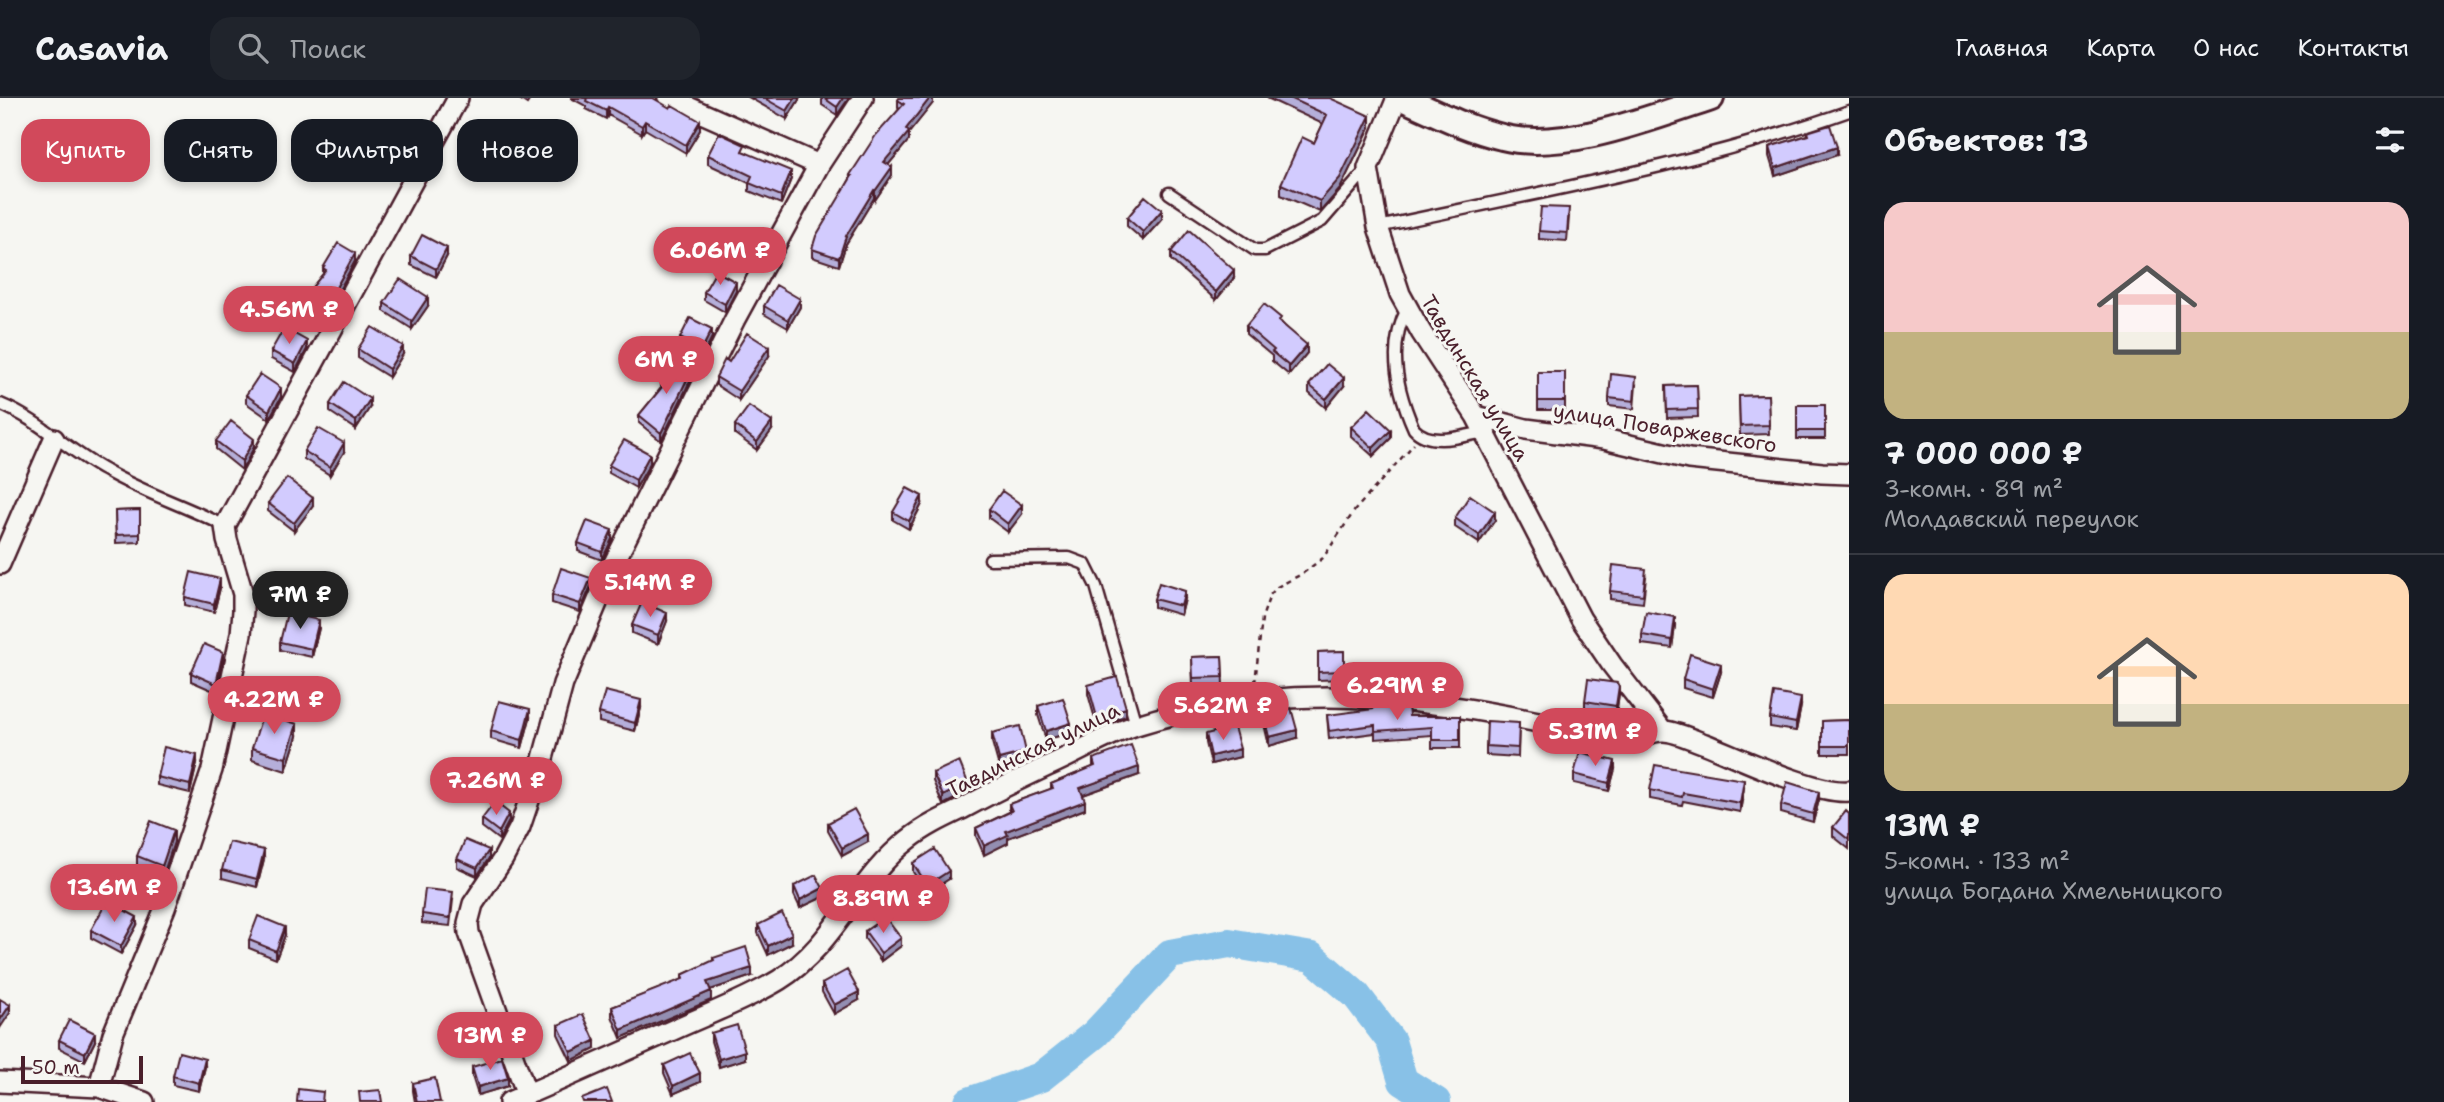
<!DOCTYPE html>
<html lang="ru">
<head>
<meta charset="utf-8">
<style>
  :root { --surface:#171b24; --page:#20242c; --text:#f1f3f6; --muted:#9ea1a6; --line:#363941; --accent:#d1495b }
  body { margin:0; font-family:"Shantell Sans",sans-serif; background:var(--page); color:var(--text); height:100vh; display:flex; flex-direction:column; font-size:26px; white-space:nowrap }
  * { box-sizing:border-box; margin:0 }
  p { font-size:23px; color:var(--muted) }
  .icon { flex:none; width:38px; height:38px; fill:none; stroke:currentColor; stroke-width:2; stroke-linecap:round; stroke-linejoin:round }
  .map { position:relative; flex:1; overflow:hidden }
  .drawer { display:flex; flex-direction:column; background:var(--surface); width:595px }
  .drawer>* { flex:none }
  .guide { position:absolute; left:21px; top:21px; width:665px; height:63px; display:flex; gap:14px }
  .scale { position:absolute; left:21px; bottom:18px; width:122px; box-sizing:border-box; padding-left:7px; border:4px solid #4a1f2b; border-top:0; font-size:19px; line-height:24px; white-space:nowrap; color:#4a1f2b; -webkit-text-stroke:5px #f6f6f2; paint-order:stroke }
  .price { position:absolute; translate:-50% -60px; padding:0 16px; border-radius:24px; background:var(--accent); color:#fff; font-size:23px; line-height:46px; filter:drop-shadow(0 2px 4px #0008) }
  .price::after { content:''; position:absolute; left:50%; top:42px; width:21px; height:16px; margin-left:-10px; background:inherit; clip-path:polygon(0 0,100% 0,50% 100%) }
  .price.on { background:#222; color:#fff }
  ul { padding:0; list-style:none }
  li { display:grid; align-content:center; gap:14px; height:371px; padding:0 35px }
  li+li { border-top:2px solid var(--line) }
  li span { display:grid; place-items:center; height:217px; border-radius:21px; color:#555 }
  li>.icon { margin-inline-start:auto }
  span .icon { width:126px; height:126px; fill:#fffc; stroke-width:1 }
  li b { font-size:30px }
  h2 { display:flex; justify-content:space-between; align-items:center; height:84px; padding:0 35px; font-size:30px }
  .pill { padding:0 24px; border-radius:21px; background:var(--surface); box-shadow:0 4px 10px #0003; font-size:24px; line-height:63px }
  .pill.on { background:var(--accent); color:#fff }
  header { display:flex; align-items:center; gap:42px; box-sizing:border-box; height:98px; padding:0 35px; background:var(--surface); border-bottom:2px solid var(--line) }
  header strong { font-size:33px }
  nav { display:flex; gap:38px; margin-inline-start:auto; font-size:24px }
  .search { width:490px; height:63px; background:var(--page); display:flex; align-items:center; gap:18px; box-sizing:border-box; padding:0 24px; border-radius:21px; color:var(--muted); font-size:26px }
  main { display:flex; flex:1; min-height:0 }
  .map>svg:first-child { display:block }
  .lines { fill:none; stroke-linecap:round; stroke-linejoin:round }
  .river { stroke:#88c1e7; stroke-width:30 }
  .service-casing { stroke:#4a1f2b; stroke-width:15 }
  .minor-casing { stroke:#4a1f2b; stroke-width:24 }
  .tertiary-casing { stroke:#4a1f2b; stroke-width:30 }
  .path { stroke:#4a1f2b; stroke-width:2.5; stroke-dasharray:5 5; stroke-linecap:butt }
  .service { stroke:#f6f6f2; stroke-width:10 }
  .minor { stroke:#f6f6f2; stroke-width:19 }
  .tertiary { stroke:#f6f6f2; stroke-width:24 }
  .wall { fill:#b5afda; stroke:#4a1f2b; stroke-width:2 }
  .shaded-wall { fill:#938eb2; stroke:#4a1f2b; stroke-width:2 }
  .building { fill:#d2cbfe; stroke:#4a1f2b; stroke-width:2 }
  .labels { text-anchor:middle; dominant-baseline:central; stroke-width:6; stroke-linejoin:round; paint-order:stroke }
  .street-label { font-size:21px; fill:#4a1f2b; stroke:#f6f6f2 }
</style>
</head>
<body>
<header>
<strong>Casavia</strong>
<div class="search"><svg class="icon" aria-label="search" viewBox="0 0 24 24"><circle cx="10" cy="10" r="6"/><path d="M15 15l6 6"/></svg>Поиск</div>
<nav><a>Главная</a><a>Карта</a><a>О нас</a><a>Контакты</a></nav>
</header>
<main>
<div class="map">
<svg width="1849" height="1004" viewBox="0 0 1849 1004">
  <rect width="100%" height="100%" fill="#f6f6f2"/>
  <filter id="ink" filterUnits="userSpaceOnUse"><feTurbulence type="fractalNoise" baseFrequency=".0143" numOctaves="2"/><feDisplacementMap in="SourceGraphic" scale="14" xChannelSelector="R" yChannelSelector="G"/><feConvolveMatrix kernelMatrix="1 2 1 2 8 2 1 2 1" color-interpolation-filters="sRGB"/></filter>
  <g filter="url(#ink)">
    <g class="lines">
      <path class="river" d="M969 1004 1041 979 1095 936 1170 856 1229 845 1312 859 1356 897 1391 943 1403 983 1436 1004"/>
      <defs>
        <path id="service" d="M1169 95 1255 152H1265L1322 123 1368 70
          M1378 129C1535 95 1697 67 1849 13
          M1407 211C1387 249 1397 293 1414 331 1430 349 1463 338 1484 334
          M0 306C39 322 69 353 106 373 144 395 186 408 225 428
          M990 461 1069 460 1085 466 1096 488 1136 627"/>
        <path id="minor" d="M668 0 819 67
          M1397 0 1368 70 1378 129 1400 196 1421 234 1476 318 1581 521 1612 567 1663 633
          M1476 318 1526 331 1604 341 1689 361 1822 375 1849 376
          M0 466 54 341
          M0 984 99 989 144 1004
          M99 989 113 936 165 810 212 672 241 536 243 513V496L227 442 225 428 458 0
          M527 997 469 835 468 825 473 806 503 761 520 729 542 664 563 586 613 467 735 221 819 67 863 0
          M509 1004C564 981 618 956 673 932 708 916 746 902 779 882 835 847 857 781 908 742 924 729 943 720 962 711 991 695 1020 681 1050 667 1080 654 1109 635 1140 626 1298 577 1458 602 1615 642 1638 644 1647 633 1663 633 1675 633 1693 642 1705 646 1738 659 1817 697 1849 693"/>
        <path id="tertiary" d="M1402 0C1434 14 1467 31 1502 39 1563 55 1653 19 1711 0"/>
      </defs>
      <use href="#service" class="service-casing"/>
      <use href="#minor" class="minor-casing"/>
      <use href="#tertiary" class="tertiary-casing"/>
      <path class="path" d="M1255 585 1262 520 1270 497 1277 489 1302 476 1323 460 1355 412 1414 346"/>
      <use href="#service" class="service"/>
      <use href="#minor" class="minor"/>
      <use href="#tertiary" class="tertiary"/>
    </g>
    <path class="wall" d="M518 0H531L527 6Z
      M571 0H653L700 32 686 55 645 31 642 36 608 17 606 21 586 11V8Z
      M750 0H800L787 21Z
      M822 0H849L837 17 822 7Z
      M933 0V5L909 35V42L888 67 892 77 875 102 874 100 846 146 839 168 812 159V151L850 81V77L899 11 898 10V2Z
      M1267 0H1330L1370 29 1340 91 1320 114 1281 97V86L1314 45 1323 26Z
      M1807 34 1837 57 1775 78 1769 58V49L1807 37Z
      M745 54 791 81 781 106 749 93V85L708 66V57Z
      M1569 119 1567 143 1539 141V133Z
      M1127 120 1162 121 1143 142 1127 128Z
      M1171 154 1234 180 1216 202 1171 162Z
      M411 158H447L436 179 411 167Z
      M355 163 317 233 297 216V208L323 176V170Z
      M736 193 725 214 704 202V194Z
      M384 205 428 208 412 231 384 213Z
      M764 208 800 209 788 230 764 216Z
      M1281 224 1307 255 1289 277 1272 263V258L1246 236V228Z
      M712 239 702 260 680 249V240Z
      M307 251 295 274 271 261V253Z
      M358 251 403 256 389 279 358 260Z
      M769 258 739 302 716 287V279L729 264Z
      M1538 274H1565V312H1538Z
      M661 280 691 281 661 343 639 325V317L662 289 661 288Z
      M1309 287 1344 288 1326 310 1309 295Z
      M1636 287 1634 311 1609 308V300Z
      M1697 287 1698 319 1667 320 1666 288Z
      M246 297 281 299 269 321 246 305Z
      M1768 297 1769 336 1740 337 1739 298Z
      M330 306 370 309 356 331 330 314Z
      M1797 307H1825V341H1797Z
      M735 327 772 332 757 352 735 336Z
      M1351 329 1391 340 1373 358 1351 338Z
      M216 343 254 349 242 372 216 351Z
      M304 353 344 354 330 377 304 361Z
      M650 365 636 390 609 375V367Z
      M268 405 313 408 294 433 268 413Z
      M922 406 909 431 893 422V414Z
      M989 411 1022 416 1008 434 989 420Z
      M140 412V444L116 445 115 413Z
      M1455 420 1495 422 1479 445 1455 429Z
      M612 441 602 462 578 453V445Z
      M1646 479 1643 505 1610 501V493Z
      M591 488 580 514 552 505V497Z
      M220 490 214 514 185 507V499Z
      M1154 501H1185L1181 517 1154 509Z
      M667 523 658 546 632 535V527Z
      M1675 528 1672 550 1642 546V537Z
      M319 530 312 559 280 552V544Z
      M1344 553V581L1318 582V554Z
      M1222 558 1223 588 1193 589 1192 559Z
      M223 562 216 594 191 583V575Z
      M1721 574 1713 599 1683 590V581Z
      M1088 587 1126 618 1097 628 1088 596Z
      M1619 596 1616 616 1585 611V603Z
      M1038 608 1071 634 1046 642 1038 617Z
      M1801 608 1796 633 1770 629V620Z
      M641 610 635 633 599 624V615Z
      M1327 617 1460 618V650H1432V637L1375 641V635L1329 641Z
      M1264 618 1297 640 1269 648 1264 626Z
      M530 620 522 650 491 641V633Z
      M1849 622V656H1822V623Z
      M1519 625 1518 659 1486 657V648Z
      M992 635 1026 662 999 669 992 644Z
      M1206 636 1240 659 1211 666 1206 645Z
      M297 638 286 673 252 662V650Z
      M1093 661 1139 677 1083 697 1085 711 1008 740V745L984 757 976 738V730L1009 714V706L1051 691V686L1093 669Z
      M197 665 190 695 157 687V679Z
      M1615 671 1609 693 1574 685V676Z
      M933 675 968 694 943 707 933 683Z
      M1744 690 1740 714 1683 703 1682 707 1650 701V692Z
      M1819 702 1813 724 1781 715V707Z
      M1849 716V751L1833 738V729Z
      M482 721 509 723 499 742 482 729Z
      M828 725 868 744 842 758 828 733Z
      M174 744 162 780 137 771V758Z
      M489 760 477 778 457 769V761Z
      M264 761 257 789 222 780V772Z
      M913 765 949 781 927 795 913 774Z
      M794 788 823 799 800 810 794 797Z
      M453 802 450 828 422 825V816Z
      M137 827 121 856 91 840V832Z
      M758 827 792 845 768 857 758 835Z
      M865 833 901 848 881 863 865 841Z
      M285 837 276 861 249 850V842Z
      M713 860 752 878 710 892 711 902 621 940 612 918V909L682 882V877L713 863Z
      M822 886 859 902 834 916 822 894Z
      M558 927 595 951 571 963 558 936Z
      M711 935 745 961 719 969 711 943Z
      M59 942 95 943 85 963 59 950Z
      M664 967 700 984 673 996 664 975Z
      M205 969 199 993 173 987V978Z
      M472 969 508 988 478 997 472 978Z
      M413 985 440 1004H415L413 993Z"/>
    <path class="shaded-wall" d="M795 0H800L787 21V13Z
      M843 0H849L837 17V9Z
      M930 0H933V5L909 35V42L884 72V64L906 31Z
      M608 9V17L606 21V13Z
      M1370 18V29L1340 91 1320 114V103Z
      M645 23V31L642 36V28Z
      M700 23V32L686 55V47Z
      M1837 49V57L1775 78V70Z
      M892 69V77L875 102V93Z
      M791 73V81L781 106V98Z
      M874 92V100L846 146 839 168V160L846 138Z
      M1162 112V121L1143 142V134Z
      M447 150V158L436 179V171Z
      M355 155V163L317 233V224Z
      M1234 172V180L1216 202V194Z
      M736 184V193L725 214V206Z
      M428 199V208L412 231V223Z
      M800 201V209L788 230V222Z
      M712 231V239L702 260V251Z
      M307 243V251L295 274V266Z
      M1307 247V255L1289 277V268Z
      M403 248V256L389 279V271Z
      M769 249V258L739 302V293Z
      M691 273V281L661 343V335Z
      M1344 280V288L1326 310V301Z
      M281 290V299L269 321V313Z
      M370 301V309L356 331V323Z
      M772 324V332L757 352V344Z
      M1391 332V340L1373 358V350Z
      M254 341V349L242 372V363Z
      M344 345V354L330 377V369Z
      M650 356V365L636 390V382Z
      M922 398V406L909 431V423Z
      M313 400V408L294 433V425Z
      M1022 407V416L1008 434V426Z
      M1495 414V422L1479 445V437Z
      M612 432V441L602 462V454Z
      M591 480V488L580 514V506Z
      M220 481V490L214 514V506Z
      M1185 493V501L1181 517V508Z
      M667 515V523L658 546V537Z
      M1675 519V528L1672 550V542Z
      M319 522V530L312 559V551Z
      M223 554V562L216 594V586Z
      M1721 566V574L1713 599V591Z
      M1619 588V596L1616 616V608Z
      M1801 600V608L1796 633V625Z
      M641 602V610L635 633V625Z
      M1126 610V618L1097 628V619Z
      M530 611V620L522 650V642Z
      M1071 625V634L1046 642V633Z
      M297 626V638L286 673V660Z
      M1297 632V640L1269 648V639Z
      M1240 651V659L1211 666V658Z
      M1026 654V662L999 669V661Z
      M197 657V665L190 695V687Z
      M1615 663V671L1609 693V685Z
      M1139 669V677L1080 698V690Z
      M1744 682V690L1740 714V705Z
      M968 685V694L943 707V698Z
      M1819 694V702L1813 724V716Z
      M1085 703V711L1008 740V745L984 757V748L1006 733Z
      M509 715V723L499 742V734Z
      M174 732V744L162 780V768Z
      M868 736V744L842 758V750Z
      M264 752V761L257 789V781Z
      M489 752V760L477 778V770Z
      M949 773V781L927 795V787Z
      M823 790V799L800 810V802Z
      M137 819V827L121 856V848Z
      M285 829V837L276 861V853Z
      M792 836V845L768 857V848Z
      M901 840V848L881 863V855Z
      M752 870V878L707 893V884Z
      M711 893V902L621 940V932Z
      M859 894V902L834 916V907Z
      M10 907V915L0 930V922Z
      M95 935V943L85 963V955Z
      M595 943V951L571 963V954Z
      M745 953V961L719 969V961Z
      M205 961V969L199 993V985Z
      M700 975V984L673 996V988Z
      M508 980V988L478 997V989Z"/>
    <path class="building" d="M587 0H653L670 10 672 7 700 23 686 47 645 23 642 28 608 9 606 13 586 3Z
      M764 0H795L787 13Z
      M824 0H843L837 9Z
      M899 0H930L906 31 909 34 884 64 892 69 875 93 874 92 846 138 839 160 812 151 816 138 852 78 850 77 876 37 904 6 898 2Z
      M1290 0H1330L1370 18 1340 80 1320 103 1281 86 1302 39 1314 45 1327 17Z
      M1830 27 1837 49 1775 70 1769 49 1808 37 1807 34Z
      M719 35 745 47 742 53 791 73 781 98 749 85 752 78 708 57Z
      M1145 98 1162 112 1143 134 1127 120Z
      M1541 109 1569 110 1567 135 1539 133Z
      M1189 132 1234 172 1216 194 1171 154Z
      M422 137 447 150 436 171 411 158Z
      M338 145 355 155 317 224 297 208 326 172 323 170Z
      M716 173 736 184 725 206 704 194Z
      M400 181 428 199 412 223 384 205Z
      M776 187 800 201 788 222 764 208Z
      M1264 206 1281 220 1279 223 1307 247 1289 268 1272 254 1274 252 1246 228Z
      M690 220 712 231 702 251 680 240Z
      M372 229 403 248 389 271 358 251Z
      M284 230 307 243 295 266 271 253Z
      M747 235 769 249 739 293 716 279 725 261 729 264Z
      M671 262 691 273 661 335 639 317 667 283 661 280Z
      M1327 266 1344 280 1326 301 1309 287Z
      M1538 274H1565V303H1538Z
      M260 276 281 290 269 313 246 297Z
      M1611 276 1636 279 1634 303 1609 300Z
      M344 284 370 301 356 323 330 306Z
      M1697 287 1698 311 1667 312 1666 288Z
      M1768 297 1769 327 1740 328 1739 298Z
      M1797 307H1825V333H1797Z
      M749 308 772 324 757 344 735 327Z
      M1369 311 1391 332 1373 350 1351 329Z
      M231 323 254 341 242 363 216 343Z
      M318 330 344 345 330 369 304 353Z
      M624 342 650 356 636 382 609 367Z
      M287 380 313 400 294 425 268 405Z
      M907 390 922 398 909 423 893 414Z
      M1002 393 1022 407 1008 426 989 411Z
      M1470 397 1495 414 1479 437 1455 420Z
      M140 412V436L116 437 115 413Z
      M587 423 612 432 602 454 578 445Z
      M1613 467 1646 471 1643 497 1610 493Z
      M561 470 591 480 580 506 552 497Z
      M191 474 220 481 214 506 185 499Z
      M1159 485 1185 493 1181 508 1154 501Z
      M642 504 667 515 658 537 632 527Z
      M1646 514 1675 519 1672 542 1642 537Z
      M287 515 319 522 312 551 280 544Z
      M204 546 223 554 216 586 191 575Z
      M1344 553V573L1318 574V554Z
      M1690 556 1721 566 1713 591 1683 581Z
      M1222 558 1223 579 1193 580 1192 559Z
      M1117 579 1126 610 1097 619 1088 587Z
      M1588 581 1617 585 1619 588 1616 608 1585 603Z
      M605 593 641 602 635 625 599 615Z
      M1774 595 1801 600 1796 625 1770 620Z
      M1063 600 1071 625 1046 633 1038 608Z
      M499 603 530 611 522 642 491 633Z
      M1373 608H1408L1409 618H1460V642H1432V629L1375 633V627L1329 633 1327 617 1373 611Z
      M1291 610 1297 632 1269 639 1264 618Z
      M263 615 297 626 286 660 252 650Z
      M1849 622V648H1822V623Z
      M1487 623 1519 625 1518 650 1486 648Z
      M1020 628 1026 654 999 661 992 635Z
      M1234 629 1240 651 1211 658 1206 636Z
      M1131 647 1139 669 1080 690 1085 703 1006 733 1008 737 984 748 976 730 1012 713 1009 706 1053 690 1051 686 1095 668 1093 661Z
      M164 649 197 657 190 687 157 679Z
      M1580 654 1615 663 1609 685 1574 676Z
      M959 663 968 685 943 698 933 675Z
      M1655 667 1744 682 1740 705 1683 695 1682 699 1650 692Z
      M1787 684 1819 694 1813 716 1781 707Z
      M495 704 509 715 499 734 482 721Z
      M854 711 868 736 842 750 828 725Z
      M1846 713 1849 716V742L1833 729Z
      M151 723 174 732 162 768 137 758Z
      M465 742 489 752 477 770 457 761Z
      M229 744 264 752 257 781 222 772Z
      M935 751 949 773 927 787 913 765Z
      M816 777 823 790 800 802 794 788Z
      M425 791 453 794 450 820 422 816Z
      M107 803 137 819 121 848 91 832Z
      M782 815 792 836 768 848 758 827Z
      M258 818 285 829 276 853 249 842Z
      M885 819 901 840 881 855 865 833Z
      M746 849 752 870 707 884 711 893 621 932 612 909 683 881 682 877 714 862 713 860Z
      M847 872 859 894 834 907 822 886Z
      M0 901 10 907 0 922Z
      M583 916 595 943 571 954 558 927Z
      M69 922 95 935 85 955 59 942Z
      M737 927 745 953 719 961 711 935Z
      M179 954 205 961 199 985 173 978Z
      M690 955 700 975 673 988 664 967Z
      M502 960 508 980 478 989 472 969Z
      M435 980 440 1004H417L413 985Z
      M298 991 323 994 322 1004H297Z
      M607 991 612 1004H583L582 1001Z
      M380 992 382 1004H360L359 994Z"/>
  </g>
  <g class="labels">
    <g class="street-label">
      <text transform="translate(1475 280) rotate(59)">Тавдинская улица</text>
      <text transform="translate(1665 330) rotate(9)">улица Поваржевского</text>
      <text transform="translate(1033 652) rotate(-26)">Тавдинская улица</text>
    </g>
  </g>
</svg>
<div class="scale">50 m</div>
<b class="price" style="left:720px;top:189px">6.06M ₽</b>
<b class="price" style="left:289px;top:248px">4.56M ₽</b>
<b class="price" style="left:666px;top:298px">6M ₽</b>
<b class="price" style="left:650px;top:521px">5.14M ₽</b>
<b class="price on" style="left:300px;top:533px">7M ₽</b>
<b class="price" style="left:1397px;top:624px">6.29M ₽</b>
<b class="price" style="left:274px;top:638px">4.22M ₽</b>
<b class="price" style="left:1223px;top:644px">5.62M ₽</b>
<b class="price" style="left:1595px;top:670px">5.31M ₽</b>
<b class="price" style="left:496px;top:719px">7.26M ₽</b>
<b class="price" style="left:114px;top:826px">13.6M ₽</b>
<b class="price" style="left:883px;top:837px">8.89M ₽</b>
<b class="price" style="left:490px;top:974px">13M ₽</b>
<div class="guide">
<a class="pill on">Купить</a>
<a class="pill">Снять</a>
<a class="pill">Фильтры</a>
<a class="pill">Новое</a>
</div>
</div>
<section class="drawer">
<h2>Объектов: 13<svg class="icon" aria-label="filters" viewBox="0 0 24 24"><path d="M4 7h16M4 17h16"/><circle cx="9" cy="7" r="2"/><circle cx="15" cy="17" r="2"/></svg></h2>
<ul>
<li><span style="background:linear-gradient(#f6c9c9 60%,#c2b280 0)"><svg class="icon" aria-label="home" viewBox="0 0 24 24"><path d="M3 11l9-7 9 7M6 9v11h12V9"/></svg></span><div><b>7 000 000 ₽</b><p>3-комн. · 89 m²</p><p>Молдавский переулок</p></div></li>
<li><span style="background:linear-gradient(#ffd9b3 60%,#c2b280 0)"><svg class="icon" aria-label="home" viewBox="0 0 24 24"><path d="M3 11l9-7 9 7M6 9v11h12V9"/></svg></span><div><b>13M ₽</b><p>5-комн. · 133 m²</p><p>улица Богдана Хмельницкого</p></div></li>
</ul>
</section>
</main>
</body>
</html>
